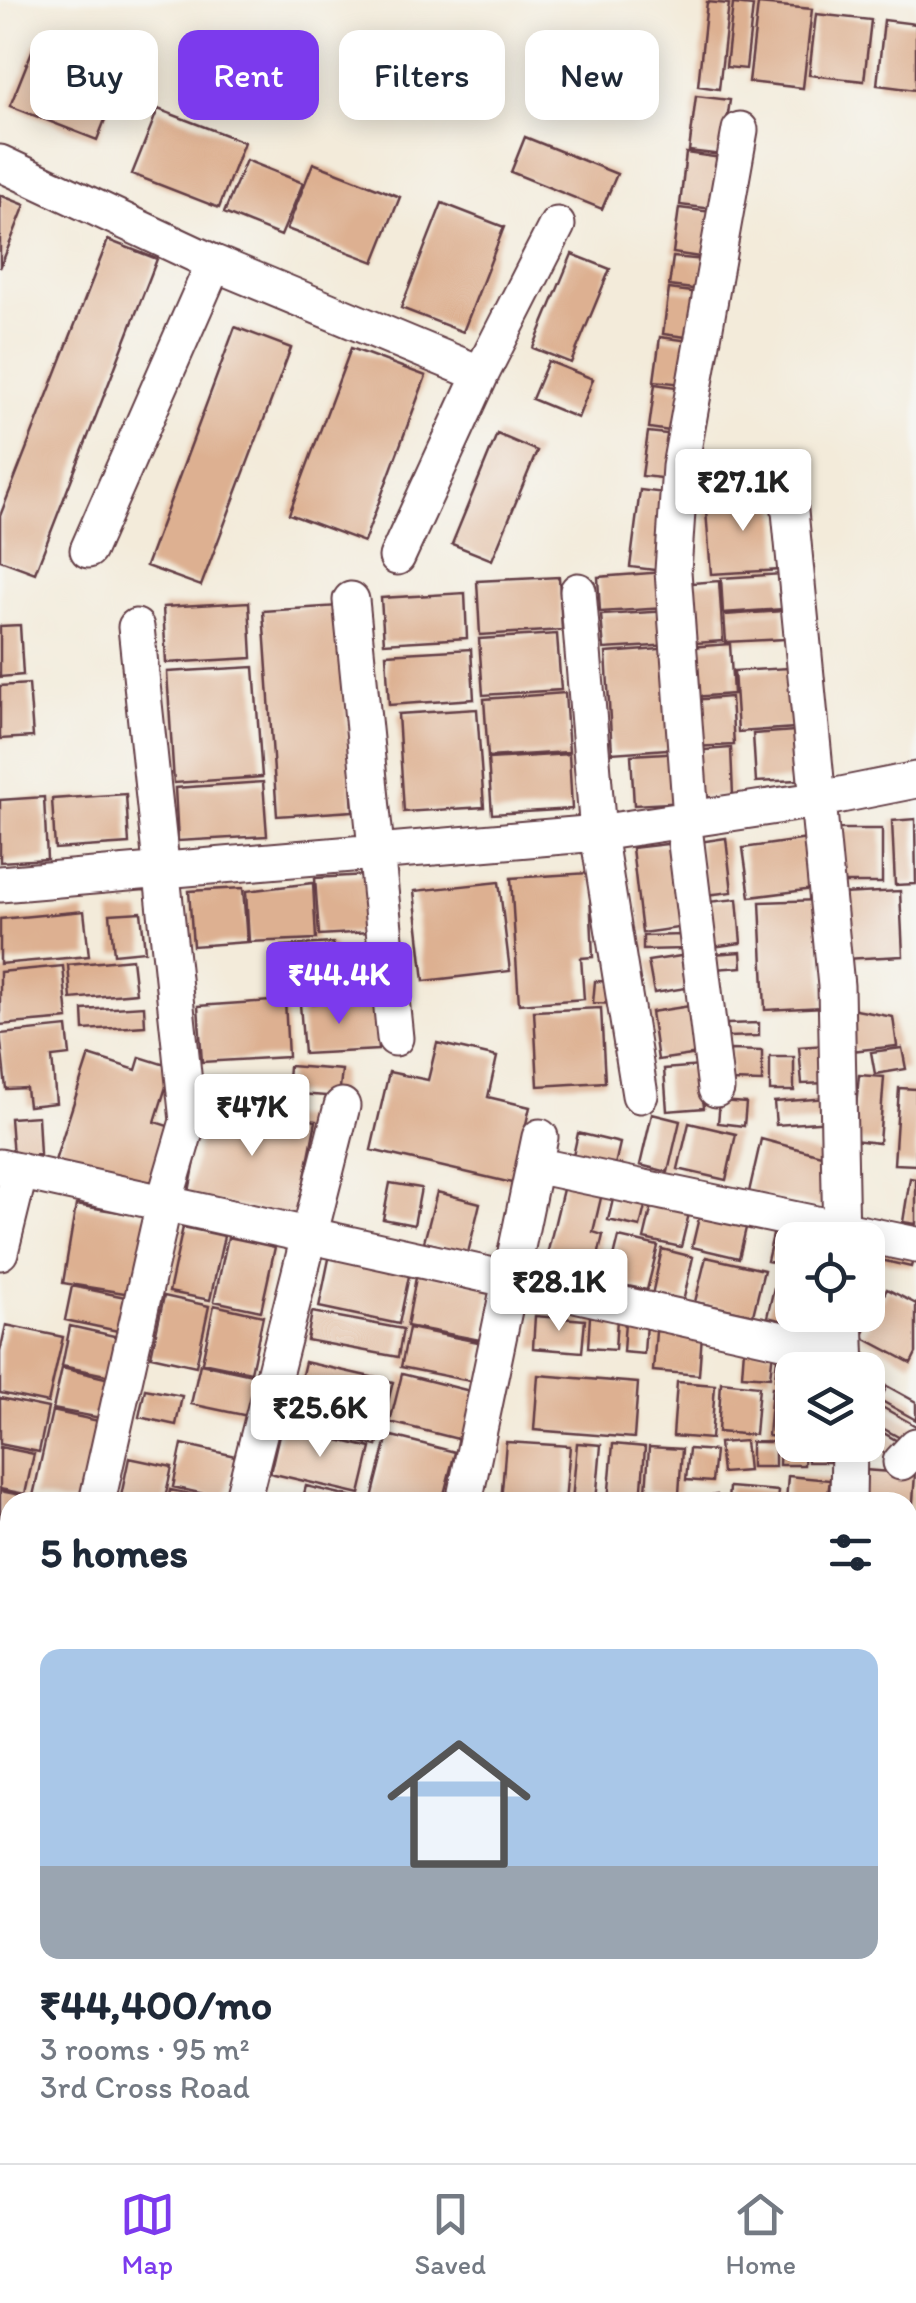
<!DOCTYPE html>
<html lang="en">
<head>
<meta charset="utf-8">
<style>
  :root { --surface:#fff; --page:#f6f6f7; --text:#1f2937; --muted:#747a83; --line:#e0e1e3; --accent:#7c3aed }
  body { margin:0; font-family:Itim,sans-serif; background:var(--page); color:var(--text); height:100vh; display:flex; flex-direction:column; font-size:38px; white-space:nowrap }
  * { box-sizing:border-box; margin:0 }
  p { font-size:32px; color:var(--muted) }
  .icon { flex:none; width:55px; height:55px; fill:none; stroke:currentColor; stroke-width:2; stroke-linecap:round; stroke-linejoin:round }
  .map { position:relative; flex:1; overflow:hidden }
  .drawer { position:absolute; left:0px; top:1492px; width:918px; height:672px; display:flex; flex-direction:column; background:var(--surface); border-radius:30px 30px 0 0; box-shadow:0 5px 25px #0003 }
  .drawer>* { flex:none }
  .guide { position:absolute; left:30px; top:30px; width:858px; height:90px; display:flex; gap:20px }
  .buttons { position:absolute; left:775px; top:1222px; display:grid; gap:20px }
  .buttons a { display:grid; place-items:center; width:110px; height:110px; border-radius:20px; background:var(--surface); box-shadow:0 5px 25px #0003; font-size:50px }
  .price { position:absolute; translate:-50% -85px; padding:0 22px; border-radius:10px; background:#fff; color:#222; font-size:32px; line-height:65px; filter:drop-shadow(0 2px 5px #0008) }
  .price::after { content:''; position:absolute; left:50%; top:60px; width:30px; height:22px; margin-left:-15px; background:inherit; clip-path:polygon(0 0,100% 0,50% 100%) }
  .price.current { background:var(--accent); color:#fff }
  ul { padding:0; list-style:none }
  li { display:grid; align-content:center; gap:20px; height:530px; padding:0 40px }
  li+li { border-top:2px solid var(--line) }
  li span { display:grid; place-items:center; height:310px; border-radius:20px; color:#555 }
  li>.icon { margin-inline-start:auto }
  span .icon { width:180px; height:180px; fill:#fffc; stroke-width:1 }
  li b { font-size:42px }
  h2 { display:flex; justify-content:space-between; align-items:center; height:120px; padding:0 40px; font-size:42px }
  .pill { padding:0 35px; border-radius:20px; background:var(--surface); box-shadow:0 5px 25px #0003; font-size:35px; line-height:90px }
  .pill.current { background:var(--accent); color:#fff }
  .dock { display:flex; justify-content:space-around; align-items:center; height:140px; border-top:2px solid var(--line); background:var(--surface); font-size:28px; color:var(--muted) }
  .dock a { display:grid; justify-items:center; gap:5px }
  .dock .current { color:var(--accent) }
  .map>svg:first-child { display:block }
  .building { fill:#ddb091 }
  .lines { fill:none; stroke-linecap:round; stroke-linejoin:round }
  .minor-casing { stroke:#633e45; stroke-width:39 }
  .major-casing { stroke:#633e45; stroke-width:49 }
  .minor { stroke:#fff; stroke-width:35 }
  .major { stroke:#fff; stroke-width:45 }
</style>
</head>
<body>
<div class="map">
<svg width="916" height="2163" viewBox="0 0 916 2163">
  <rect width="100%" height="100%" fill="#f6f6f2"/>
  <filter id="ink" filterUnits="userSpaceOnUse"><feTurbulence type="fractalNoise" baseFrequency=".01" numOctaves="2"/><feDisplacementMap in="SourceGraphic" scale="20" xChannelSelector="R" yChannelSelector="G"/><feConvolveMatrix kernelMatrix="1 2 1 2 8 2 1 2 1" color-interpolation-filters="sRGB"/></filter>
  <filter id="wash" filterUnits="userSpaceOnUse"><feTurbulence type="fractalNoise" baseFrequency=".0048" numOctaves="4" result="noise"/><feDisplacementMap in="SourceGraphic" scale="40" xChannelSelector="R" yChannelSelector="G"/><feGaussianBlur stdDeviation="2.25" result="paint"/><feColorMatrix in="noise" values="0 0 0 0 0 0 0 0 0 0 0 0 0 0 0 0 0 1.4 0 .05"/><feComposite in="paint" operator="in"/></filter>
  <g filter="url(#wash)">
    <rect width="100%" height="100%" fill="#f3ebda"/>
    <g id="blocks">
      <path class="building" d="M707 2 729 4 719 89 698 86Z
        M733 4 753 6 746 69 726 67Z
        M758 4 812 9 803 88 749 82Z
        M816 14 871 20 864 81 809 75Z
        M884 20 916 24V90L877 85Z
        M36 41 123 74 97 140 10 106Z
        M696 96 730 100 722 155 689 151Z
        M158 109 244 142 219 208 132 174Z
        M525 137 617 174 602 209 511 172Z
        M686 153 721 158 714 209 680 205Z
        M246 160 303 183 281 236 224 213Z
        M313 163 400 197 374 262 287 229Z
        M0 195 25 205 0 268Z
        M442 203 504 227 463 332 401 308Z
        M679 208 712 212 706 258 673 253Z
        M108 240 157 259 35 573 0 560V516Z
        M572 254 610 269 571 363 533 348Z
        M673 257 705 260 701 290 669 286Z
        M669 289 700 293 694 338 663 334Z
        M235 327 291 348 201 586 146 566Z
        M660 337 690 341 684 384 654 381Z
        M351 348 426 376 364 542 289 514Z
        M548 361 593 379 578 418 532 399Z
        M655 384 683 388 677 432 649 428Z
        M648 432 676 435 670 479 642 476Z
        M497 434 537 451 492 560 452 544Z
        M791 461 793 491 771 493 769 462Z
        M766 467 768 492 687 497 685 472Z
        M640 490 673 494 663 571 630 567Z
        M776 494 781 570 711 574 705 498Z
        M664 572 666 608 600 612 598 577Z
        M782 574 784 609 723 613 721 578Z
        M559 577 562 630 480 635 477 581Z
        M719 581 723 641 682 644 679 584Z
        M465 593 467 638 384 643 381 598Z
        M249 602 252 658 166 663 163 607Z
        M339 606 353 811 277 816 263 611Z
        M670 611 672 645 604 649 601 615Z
        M783 611 785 639 726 642 724 615Z
        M20 625 23 675 0 677V626Z
        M557 634 561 690 483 695 479 639Z
        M730 644 733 694 692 697 689 647Z
        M674 648 681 748 612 753 606 653Z
        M471 649 474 699 389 705 386 654Z
        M254 667 262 777 174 783 167 672Z
        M790 668 795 728 738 732 734 671Z
        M29 684 33 737 0 739V686Z
        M565 693 569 752 488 757 484 699Z
        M731 697 734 745 692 747 690 700Z
        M477 709 484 807 404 812 398 714Z
        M795 731 798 780 756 782 753 734Z
        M731 748 733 796 695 798 692 751Z
        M683 752 686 802 634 805 631 755Z
        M569 754 572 809 492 814 488 759Z
        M263 782 267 836 178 841 175 788Z
        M126 794 129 844 55 849 52 799Z
        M44 797 47 859 0 862V800Z
        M915 819 916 884 895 885 892 821Z
        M832 829H882V883H833Z
        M726 838 732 892 705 895 699 842Z
        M808 839 814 889 750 897 743 848Z
        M676 843 685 927 642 933 632 848Z
        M589 873 593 957 581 958 584 999 519 1004 511 878Z
        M366 875 370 932 319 935 315 878Z
        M499 882 510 971 424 981 414 891Z
        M313 883 316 939 249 942 246 891Z
        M243 888 247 942 193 946 189 891Z
        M900 891 903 956 844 959 841 894Z
        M737 899 741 943 712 947 707 902Z
        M820 900 824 1007 765 1010 760 902Z
        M84 911 89 956 0 964V919Z
        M141 912 145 951 114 954 110 914Z
        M684 935V949L643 950V936Z
        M333 943 336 992 285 996 282 946Z
        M741 952 742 967 714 969 712 954Z
        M681 956 686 988 654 993 648 961Z
        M132 959 136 993 71 999 68 965Z
        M63 966 68 1019 0 1025V972Z
        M595 981 620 982V1004L593 1003Z
        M375 999 378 1050 304 1054 300 1004Z
        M285 1000 288 1057 202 1062 198 1006Z
        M144 1006 145 1026 84 1030 83 1010Z
        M690 1006 698 1054 658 1060 651 1012Z
        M601 1008 605 1082 538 1086 534 1011Z
        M851 1009 893 1017 897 1046 851 1051Z
        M759 1023V1036L727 1037V1024Z
        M67 1027 70 1055 52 1057 56 1103 28 1106 26 1088 6 1089 0 1034Z
        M437 1043 497 1057 488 1097 530 1107 512 1183 371 1150 389 1072 428 1080Z
        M826 1045 828 1083 802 1084 799 1047Z
        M902 1048 906 1069 875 1074 871 1052Z
        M730 1050 762 1051V1082L730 1081Z
        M89 1055 136 1070 140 1057 172 1067 155 1122 174 1128 151 1198 53 1167Z
        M770 1057H794V1091H770Z
        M289 1066 342 1070 339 1097 287 1093Z
        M700 1066 704 1108 667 1111 664 1069Z
        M859 1075 884 1077 879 1143 853 1140Z
        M899 1088 916 1089V1165L894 1164Z
        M828 1098 831 1121 776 1125 774 1102Z
        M207 1100 316 1121 297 1218 188 1197Z
        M720 1101 746 1103 744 1126 718 1123Z
        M652 1114 680 1121 668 1172 640 1165Z
        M38 1116 40 1155 13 1157 10 1118Z
        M689 1123 736 1134 726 1180 678 1169Z
        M578 1133 620 1143 615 1165 573 1156Z
        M761 1139 825 1156 829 1209 749 1192Z
        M566 1177 604 1185 593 1232 603 1235 594 1274 545 1263Z
        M910 1178 916 1179V1224L903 1222Z
        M390 1183 421 1188 414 1225 383 1219Z
        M615 1191 647 1198 640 1227 608 1220Z
        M437 1192 480 1203 468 1253 424 1242Z
        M655 1193 692 1201 681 1247 644 1239Z
        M76 1205 150 1217 137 1295 63 1283Z
        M702 1205 749 1215 739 1258 692 1247Z
        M775 1226 829 1240H792V1266L767 1261Z
        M183 1227 224 1236 210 1300 169 1292Z
        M228 1237 275 1247 261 1311 214 1301Z
        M619 1237 658 1246 647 1290 608 1282Z
        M868 1240 916 1247 911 1267 868 1257Z
        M662 1249 693 1257 683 1302 652 1295Z
        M330 1254 410 1271 399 1324 319 1307Z
        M706 1257 764 1270 753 1315 695 1302Z
        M417 1272 491 1286 480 1340 407 1326Z
        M777 1275 792 1279V1315H807L805 1326 767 1317Z
        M72 1286 130 1298 123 1332 65 1320Z
        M887 1289 916 1304V1353L911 1363 862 1337Z
        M164 1296 209 1306 196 1366 151 1356Z
        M214 1305 263 1316 251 1372 202 1362Z
        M312 1312 403 1329 398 1357 307 1340Z
        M817 1315H830V1339L812 1338Z
        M535 1316 585 1320 582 1352 533 1348Z
        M590 1316 617 1318 615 1350 588 1348Z
        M625 1321 646 1323 644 1354 623 1352Z
        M6 1325 63 1337 48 1403 0 1393V1352Z
        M70 1326 123 1338 115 1377 62 1366Z
        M409 1328 483 1343 475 1382 401 1367Z
        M656 1331 702 1334 699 1375 653 1371Z
        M744 1348 773 1351 770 1377 742 1375Z
        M777 1356 810 1359 809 1370H792V1380L775 1379Z
        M305 1362 393 1382 377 1446 290 1425Z
        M200 1364 257 1376 248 1416 191 1404Z
        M62 1368 114 1380 106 1419 53 1409Z
        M402 1374 478 1393 466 1441 390 1422Z
        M538 1375 638 1383 634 1438 534 1430Z
        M677 1382 715 1385 711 1439 673 1436Z
        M721 1382 759 1386 755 1435 718 1432Z
        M887 1386 916 1402V1420L880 1400Z
        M772 1387 792 1389V1438L768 1436Z
        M145 1389 182 1396 176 1425 139 1417Z
        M0 1398 48 1408 39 1452 0 1444Z
        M873 1402 916 1426 911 1444 868 1420Z
        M52 1411 103 1422 86 1502H62L33 1496Z
        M868 1424 899 1442 890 1456 868 1443Z
        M281 1426 371 1448 360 1494 270 1473Z
        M388 1435 455 1452 442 1502H371Z
        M745 1441 748 1471 722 1473 719 1443Z
        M506 1442 570 1446 565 1502H501Z
        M751 1442H775V1467H751Z
        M780 1442 805 1445 804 1465H779Z
        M577 1443 601 1445 596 1502H572Z
        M182 1444 235 1456 226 1499 173 1487Z
        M613 1444 645 1447 641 1502 608 1501Z
        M807 1445H834L835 1462H808Z
        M0 1447 34 1454 25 1494 0 1489Z
        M649 1447 682 1449 679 1494 646 1492Z
        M689 1449 715 1451 712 1482 686 1480Z
        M129 1458 172 1467 164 1502 120 1501Z
        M864 1470 915 1474 912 1516H908V1502H861Z
        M788 1476 830 1480 827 1502H786Z
        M306 1486 362 1499 361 1502H302Z
        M729 1487 778 1491 777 1502H728Z
        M170 1490 225 1501V1502H168Z
        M0 1491 26 1496 24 1502H10V1532L0 1530Z
        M717 1495 718 1502H676V1500Z
        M0 1534 10 1536V1599L5 1624 0 1623Z
        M0 1731 10 1733V1823L0 1821Z
        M908 1733 916 1734V1763L908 1762Z
        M908 1785 916 1786V1808L908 1807Z
        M0 1829 10 1832V1871L1 1907Z
        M908 1935 916 1937V2013L908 2012Z
        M0 1968 10 1970V2012L0 2010Z
        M908 2016 916 2017V2066L908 2065Z
        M0 2018 10 2020V2056L0 2054Z
        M0 2056 10 2058V2103L0 2101Z
        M908 2099 916 2101V2150L908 2149Z
        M0 2103 9 2105 1 2137 0 2136Z
        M5 2153 45 2161 44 2163H2Z
        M908 2154 914 2155 912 2163H847L849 2155Z
        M133 2155H200L198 2163H131Z
        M210 2155H263L291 2161 208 2163Z
        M389 2155H458L456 2163H387Z
        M467 2155H535L546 2158 545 2163H465Z
        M622 2155H710L708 2163H620Z
        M714 2155H754L752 2163H712Z
        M786 2155H844L842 2163H785Z"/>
    </g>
  </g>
  <g filter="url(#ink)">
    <use href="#blocks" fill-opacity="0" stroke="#633e45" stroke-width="2.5"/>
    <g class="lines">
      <defs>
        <path id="minor" d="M0 163 214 263 481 374
          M789 501 836 986 841 1240
          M88 550 214 263
          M397 557 481 374 557 225
          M578 591 598 833 640 1095
          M351 600 395 1038
          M691 818 673 571 680 467 740 130
          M683 819 716 1089
          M0 884 598 833 816 800 916 780
          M534 1165 916 1245
          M0 1167 846 1354
          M0 1252 20 1171
          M845 1315 847 1370
          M901 1462 916 1446
          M97 1502 164 1203 188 1121 136 627
          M242 1502 342 1106
          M464 1502 540 1137
          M848 1502 849 1445
          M0 1947 10 1949
          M83 2163 85 2155
          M324 2163 326 2155
          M574 2163 575 2155
          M766 2163 768 2155"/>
        <path id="major" d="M0 1683 10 1686
          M908 1890H916"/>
      </defs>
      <use href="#minor" class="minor-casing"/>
      <use href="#major" class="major-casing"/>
      <use href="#minor" class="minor"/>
      <use href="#major" class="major"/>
    </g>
  </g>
</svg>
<div class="buttons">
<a><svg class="icon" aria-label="locate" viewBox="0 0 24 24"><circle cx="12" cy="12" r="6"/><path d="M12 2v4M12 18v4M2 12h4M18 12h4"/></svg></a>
<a><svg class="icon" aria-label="layers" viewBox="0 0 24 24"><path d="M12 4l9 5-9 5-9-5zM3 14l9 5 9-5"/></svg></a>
</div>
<b class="price" style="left:743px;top:534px">₹27.1K</b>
<b class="price current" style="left:339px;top:1027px">₹44.4K</b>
<b class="price" style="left:252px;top:1159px">₹47K</b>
<b class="price" style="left:559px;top:1334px">₹28.1K</b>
<b class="price" style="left:320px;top:1460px">₹25.6K</b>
<div class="guide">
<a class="pill">Buy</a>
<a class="pill current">Rent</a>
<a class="pill">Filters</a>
<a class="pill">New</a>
</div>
<section class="drawer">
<h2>5 homes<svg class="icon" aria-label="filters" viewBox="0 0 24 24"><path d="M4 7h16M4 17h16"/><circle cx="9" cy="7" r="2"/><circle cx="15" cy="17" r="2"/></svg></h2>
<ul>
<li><span style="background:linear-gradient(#a9c7e8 70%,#9aa5b1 0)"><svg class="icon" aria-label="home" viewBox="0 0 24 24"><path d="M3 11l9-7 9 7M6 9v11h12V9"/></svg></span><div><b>₹44,400/mo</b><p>3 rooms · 95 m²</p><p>3rd Cross Road</p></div></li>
</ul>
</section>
</div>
<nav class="dock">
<a class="current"><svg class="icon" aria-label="map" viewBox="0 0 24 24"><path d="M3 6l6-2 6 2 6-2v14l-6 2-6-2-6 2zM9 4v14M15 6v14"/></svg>Map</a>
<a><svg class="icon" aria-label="saved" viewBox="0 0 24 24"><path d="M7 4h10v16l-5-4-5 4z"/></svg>Saved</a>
<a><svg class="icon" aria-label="home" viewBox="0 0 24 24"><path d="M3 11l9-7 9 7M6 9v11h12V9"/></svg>Home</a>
</nav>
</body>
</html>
